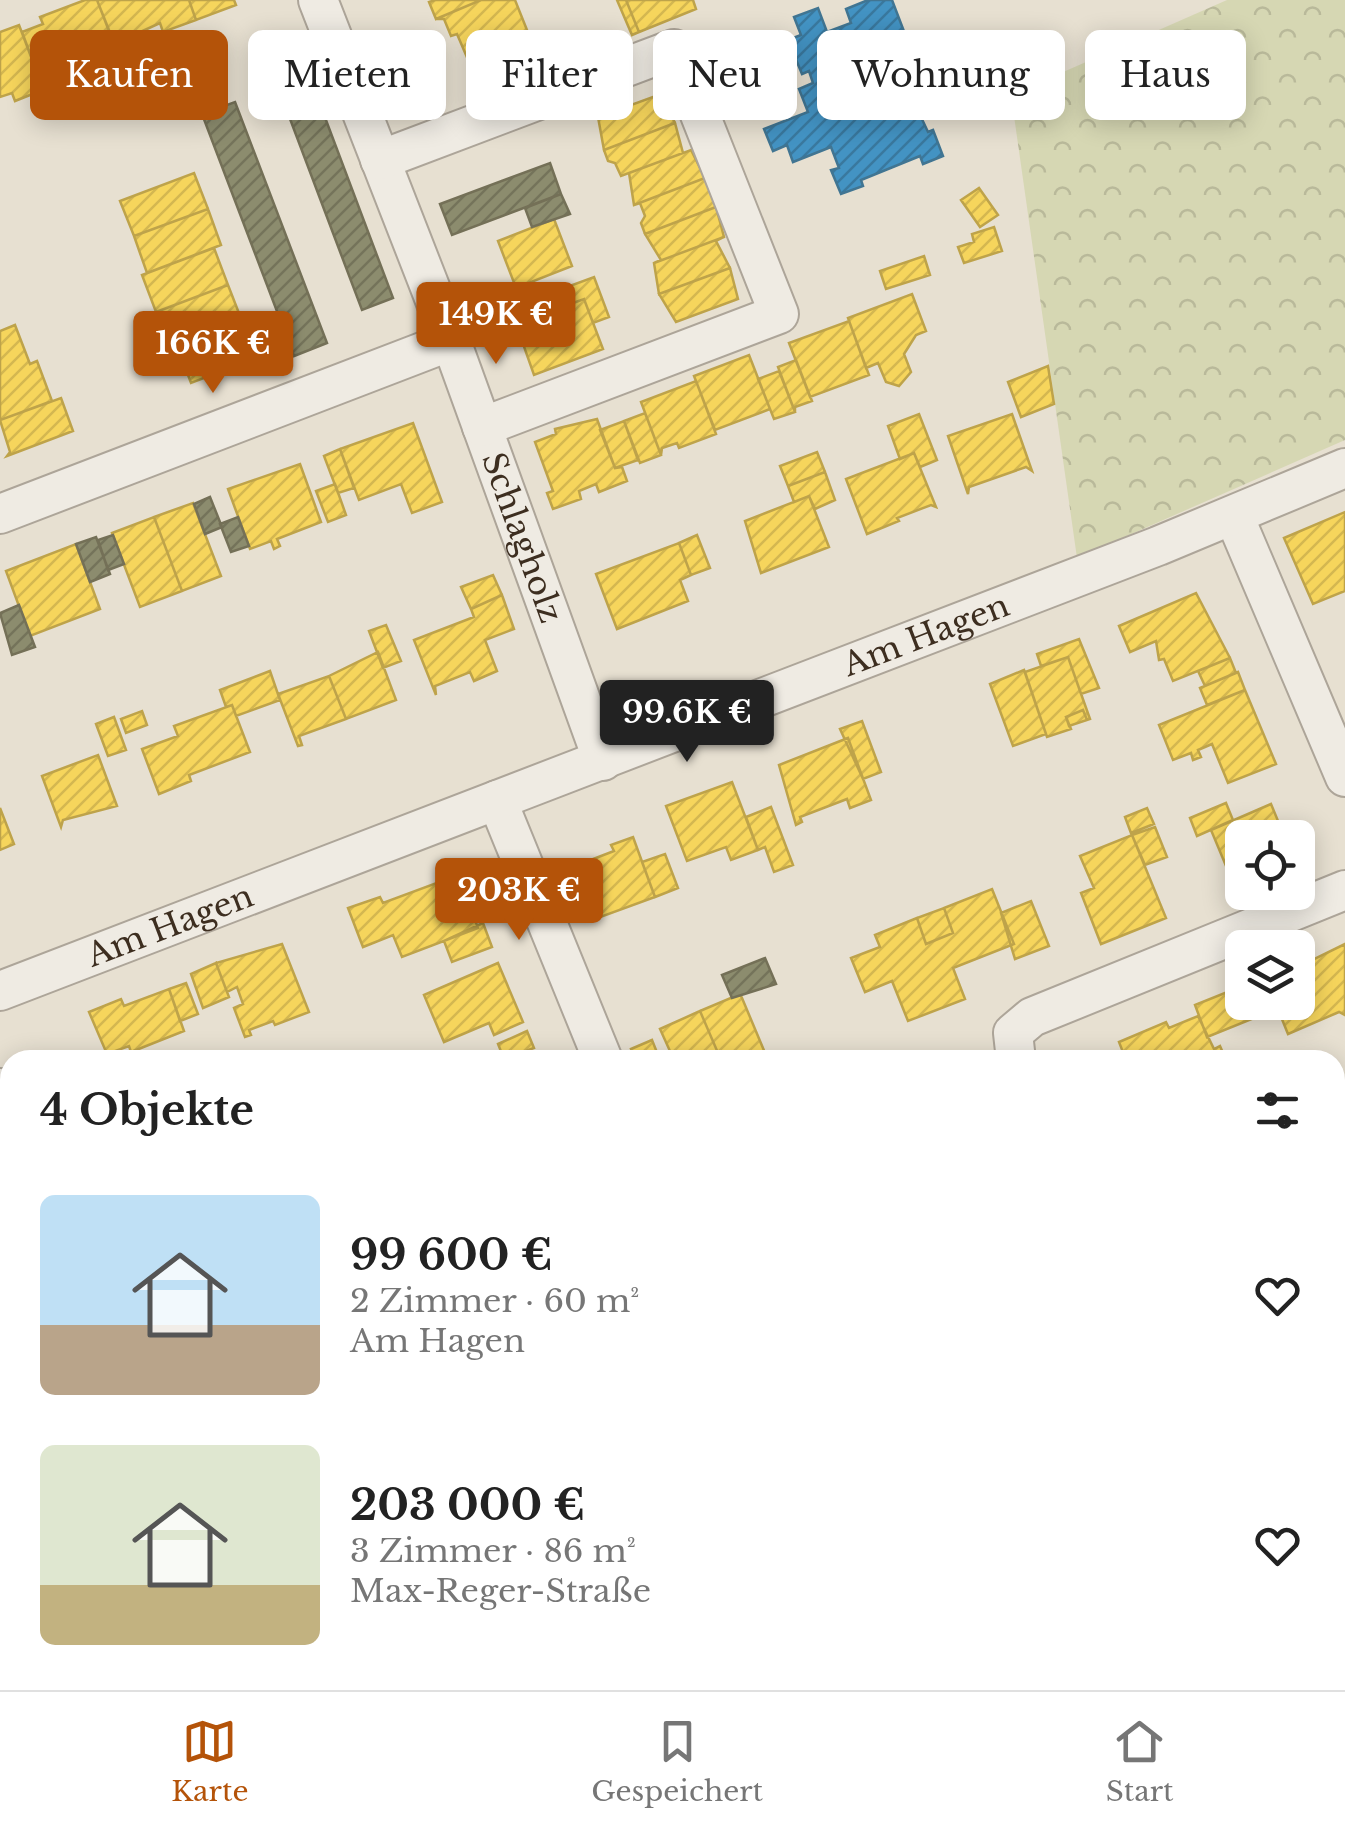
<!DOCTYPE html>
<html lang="de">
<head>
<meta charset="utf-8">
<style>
  :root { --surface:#fff; --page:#f2f2f2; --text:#222; --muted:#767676; --line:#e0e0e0; --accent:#b45309 }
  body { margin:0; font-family:"Libre Baskerville",serif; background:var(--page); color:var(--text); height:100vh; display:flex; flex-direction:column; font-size:38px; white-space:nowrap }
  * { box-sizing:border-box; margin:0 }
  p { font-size:32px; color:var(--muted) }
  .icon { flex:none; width:55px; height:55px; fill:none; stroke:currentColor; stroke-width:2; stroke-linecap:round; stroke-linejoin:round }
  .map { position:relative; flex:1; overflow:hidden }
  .drawer { position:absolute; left:0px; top:1050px; width:1345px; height:640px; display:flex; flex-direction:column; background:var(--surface); border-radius:30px 30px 0 0; box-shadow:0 5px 25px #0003 }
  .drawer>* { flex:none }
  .guide { position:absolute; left:30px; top:30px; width:1285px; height:90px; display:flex; gap:20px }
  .tools { position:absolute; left:1225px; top:820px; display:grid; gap:20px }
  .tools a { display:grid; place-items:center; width:90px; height:90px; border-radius:15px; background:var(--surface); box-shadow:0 5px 25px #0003; font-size:50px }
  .price { position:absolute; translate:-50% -85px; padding:0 22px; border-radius:10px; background:var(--accent); color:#fff; font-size:32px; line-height:65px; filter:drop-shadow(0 2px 5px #0008) }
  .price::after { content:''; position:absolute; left:50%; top:60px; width:30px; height:22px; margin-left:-15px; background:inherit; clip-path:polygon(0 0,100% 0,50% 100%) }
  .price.on { background:#222; color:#fff }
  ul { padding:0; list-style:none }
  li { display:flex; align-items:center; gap:30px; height:250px; padding:0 40px }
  li span { display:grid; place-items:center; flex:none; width:280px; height:200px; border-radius:15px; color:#555 }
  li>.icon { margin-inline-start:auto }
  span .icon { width:120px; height:120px; fill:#fffc; stroke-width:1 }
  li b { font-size:42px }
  h2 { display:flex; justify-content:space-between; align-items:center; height:120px; padding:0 40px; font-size:42px }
  .tag { padding:0 35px; border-radius:15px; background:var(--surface); box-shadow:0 5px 25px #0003; font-size:35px; line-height:90px }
  .tag.on { background:var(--accent); color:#fff }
  .tabs { display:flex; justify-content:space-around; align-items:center; height:140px; border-top:2px solid var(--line); background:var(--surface); font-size:28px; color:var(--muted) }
  .tabs a { display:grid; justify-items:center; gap:5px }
  .tabs .on { color:var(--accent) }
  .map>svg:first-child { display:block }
  .green { fill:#d6d7b3 }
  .forest { fill:url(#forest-crowns) }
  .park { fill:url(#park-dots) }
  .homes { fill:url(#homes-hatch); stroke:#bea34a; stroke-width:2.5 }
  .schools { fill:url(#schools-hatch); stroke:#417592; stroke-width:2.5 }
  .industry { fill:url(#industry-hatch); stroke:#747057; stroke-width:2.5 }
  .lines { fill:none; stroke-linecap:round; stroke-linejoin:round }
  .minor-casing { stroke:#ada599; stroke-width:42 }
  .minor { stroke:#efebe3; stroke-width:38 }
  .labels { text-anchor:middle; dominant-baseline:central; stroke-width:10; stroke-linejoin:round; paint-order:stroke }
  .street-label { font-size:32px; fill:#3d2e20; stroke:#f7eed8 }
</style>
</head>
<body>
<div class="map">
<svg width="1345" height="1690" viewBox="0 0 1345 1690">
  <defs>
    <pattern id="forest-crowns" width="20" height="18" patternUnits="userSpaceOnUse" patternTransform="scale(2.5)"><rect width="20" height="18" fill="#d6d7b3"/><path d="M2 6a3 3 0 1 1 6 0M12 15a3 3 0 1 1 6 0" fill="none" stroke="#b9b99a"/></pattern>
    <pattern id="park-dots" width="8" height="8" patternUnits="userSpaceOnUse" patternTransform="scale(2.5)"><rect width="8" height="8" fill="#d6d7b3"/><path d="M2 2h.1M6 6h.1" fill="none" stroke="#b9b99a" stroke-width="1.8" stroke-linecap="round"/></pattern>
    <pattern id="homes-hatch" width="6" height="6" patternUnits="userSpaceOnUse" patternTransform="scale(2.5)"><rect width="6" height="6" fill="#f6d55c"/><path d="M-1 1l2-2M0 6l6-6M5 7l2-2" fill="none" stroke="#d4b750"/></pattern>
    <pattern id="schools-hatch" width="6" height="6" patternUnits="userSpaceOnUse" patternTransform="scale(2.5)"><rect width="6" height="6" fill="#4393c3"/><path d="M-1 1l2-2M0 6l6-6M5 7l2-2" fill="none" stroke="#39789e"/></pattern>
    <pattern id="industry-hatch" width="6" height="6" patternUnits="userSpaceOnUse" patternTransform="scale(2.5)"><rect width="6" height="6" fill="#8c8c6e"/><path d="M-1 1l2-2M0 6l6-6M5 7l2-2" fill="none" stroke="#74735a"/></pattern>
  </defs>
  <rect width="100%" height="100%" fill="#e7e0d1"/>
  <path class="green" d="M1345 1320V1585L1335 1590V1324Z
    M855 1680H1075L1019 1690H858Z"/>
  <path class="forest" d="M1227 0H1345V440L1077 558 1011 95Z"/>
  <path class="park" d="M555 1680H643L644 1690H532Z"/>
  <path class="homes" d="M85 0H97L121 60 94 71 91 63 78 68 84 85 59 95 55 86 44 91 22 32 43 24 40 17Z
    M97 0H189L196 20 163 32 160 23 114 44Z
    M189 0H234L236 5 196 20Z
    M435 0H481L436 19 429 2Z
    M481 0H515L543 70 476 97 469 79 475 76 457 34 451 36 444 19H436Z
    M617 0H626L639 32 632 35Z
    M626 0H693L696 9 639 32Z
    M19 25 47 99 43 101 40 91 15 101 12 93 0 97V32Z
    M661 94 675 123 604 150 598 117Z
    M675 123 683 153 621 176 615 163 608 161 604 150Z
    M691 150 705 178 634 205 629 173Z
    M194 173 208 209 134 236 120 201Z
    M705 178 716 207 645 234 641 223 645 216 640 203 634 205Z
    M979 188 998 215 980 227 961 200Z
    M716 207 724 237 654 263 661 260 645 234Z
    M208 209 221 245 147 273 134 236Z
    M554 219 572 266 516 288 498 241Z
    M994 227 1002 251 964 263 958 247 974 242 972 234Z
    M724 237 716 241 730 268 659 294 654 263Z
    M214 248 228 285 156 312 142 275Z
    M924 256 930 275 886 289 880 271Z
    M730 268 738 299 676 322 659 294Z
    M594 277 609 317 593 323 584 299 573 303 567 287Z
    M228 285 242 321 170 348 156 312Z
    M912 294 926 331 916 335 904 354 911 372 899 386 886 382 878 363 866 368 848 318Z
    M584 299 603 349 534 375 516 324Z
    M250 318 264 355 191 383 177 346Z
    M849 321 869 375 810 397 789 343Z
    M15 325 30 364 37 361 52 401 0 420V331Z
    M749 355 770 409 715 430 694 376Z
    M796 360 812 401 795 407V412L778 367Z
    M1048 366 1054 404 1021 417 1008 382Z
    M779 371 795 412 774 419 758 379Z
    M696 381 716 434 679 448 677 443 662 448 661 455 641 402Z
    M61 398 73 431 7 456 10 452 0 420Z
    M645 413 661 455 640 463 624 421Z
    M919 414 937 460 920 467 914 453 900 459 888 426Z
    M1012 414 1032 471 1026 467 969 487 968 494 948 436Z
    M597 419 615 468 622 467 627 481 599 492 596 484 579 491 581 499 553 509 547 493 553 491 535 442 556 434 555 429Z
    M624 421 638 460 615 468 600 430Z
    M413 423 442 502 412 513 401 484 359 500 340 449Z
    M340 449 354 488 338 493 324 456Z
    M817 452 825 472 788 486 780 466Z
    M914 453 936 507 931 505 897 518 899 521 867 534 846 479Z
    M300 464 321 522 277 539 280 546 274 549 271 541 250 549 228 489Z
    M825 472 835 500 815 509 809 496 794 502 788 486Z
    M335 484 346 515 328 522 316 491Z
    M809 496 829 547 761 573 745 521Z
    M193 503 221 576 182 591 154 517Z
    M1345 512V591L1313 604 1284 538Z
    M154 517 182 591 140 607 112 533Z
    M697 535 710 568 691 575 679 543Z
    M679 543 691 575 680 580 688 601 617 629 596 574Z
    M76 544 100 609 30 636 6 571Z
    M493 575 502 595 471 609 461 587Z
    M1196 593 1230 658 1173 681 1164 659 1159 660 1156 641 1130 652 1119 626Z
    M502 595 514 629 485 640 497 671 474 681 470 672 435 686 436 695 414 640 474 617 471 609Z
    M386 625 401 661 383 668 369 631Z
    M1079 639 1099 688 1081 694 1068 657 1041 666 1037 654Z
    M378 652 396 700 346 719 329 676Z
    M1068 657 1090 719 1087 720 1083 710 1066 717 1071 729 1047 737 1025 672Z
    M1230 658 1236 673 1205 686 1198 671Z
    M1024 670 1046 734 1013 746 990 684Z
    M270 671 280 700 236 716 232 705 226 707 220 690Z
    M1238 672 1245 690 1207 705 1200 688Z
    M329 676 346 719 299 736 302 745 298 746 278 694Z
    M1245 690 1276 764 1228 783 1212 744 1198 750 1201 757 1193 760 1191 753 1173 760 1159 725Z
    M232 705 250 752 189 775 191 781 159 794 142 749 178 736 174 726Z
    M1083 710 1087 720 1069 726 1066 717Z
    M142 711 147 725 126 733 121 719Z
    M114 717 126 750 108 756 96 724Z
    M862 721 881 772 863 779 840 729Z
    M848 738 871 800 850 808 847 799 800 817 802 822 796 825 779 765Z
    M98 755 117 806 63 820 61 827 42 776Z
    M732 782 758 850 731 860 726 847 687 861 666 806Z
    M1226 803 1233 820 1197 836 1190 818Z
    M1271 804 1285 838H1242V882L1239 875 1231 878 1211 830Z
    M771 807 793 865 774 872 765 847 758 850 746 817Z
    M0 808 14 844 0 850Z
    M1147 808 1154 824 1131 833 1125 817Z
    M1155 827 1167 857 1145 865 1132 835Z
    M1132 835 1166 918 1101 944 1081 893 1094 888 1080 856Z
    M633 837 655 897 595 919 575 866 614 851 611 845Z
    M665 854 678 888 655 897 642 862Z
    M458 875 478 928 402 957 393 935 363 947 348 908 380 897 383 903Z
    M992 889 1014 944 953 968 965 999 908 1021 892 981 865 992 851 958 880 947 875 935 917 918 926 944 953 933 944 908Z
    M1031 901 1049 946 1015 959 1001 913Z
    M944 908 953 933 926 944 917 918Z
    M483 923 492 947 452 962 444 941Z
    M282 944 309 1012 275 1025 273 1021 249 1030 251 1035 245 1037 234 1008 243 1004 237 987 227 992 216 963Z
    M1345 944V1015L1339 1012 1288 1034 1275 1002H1298V967Z
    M216 963 229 997 203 1008 191 974Z
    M498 963 523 1022 494 1035 489 1023 444 1042 424 995Z
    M186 983 198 1014 180 1021 169 989Z
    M1242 986V1002H1259L1264 1014 1207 1037 1195 1005Z
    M169 989 184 1031 131 1052 129 1046 107 1054 89 1012 121 999 124 1006Z
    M740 994 742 998 768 1060H721L700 1011Z
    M700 1011 721 1060H674L660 1029Z
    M1198 1016 1214 1049 1220 1046 1226 1060H1126L1119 1042 1166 1022 1169 1028Z
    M527 1031 534 1048 504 1059 498 1044Z
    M652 1040 660 1060H636L631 1049Z
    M10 1400V1480L7 1481 0 1464V1404Z
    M89 1680H109L112 1690H93Z
    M109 1680H175L176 1683 175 1690H112Z
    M275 1680H314L289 1690H278Z
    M335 1680H416L419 1686 308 1690Z
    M717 1680H734L735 1690H718Z
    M734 1680H809L811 1690H735Z"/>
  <path class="schools" d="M868 0H892L910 47 901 51 911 75 955 57 964 79 952 84 958 100 920 115 928 132 933 130 943 156 923 164 920 156 861 180 863 186 841 194 831 170 839 168 831 147 793 162 787 145 773 151 764 129 808 112 799 89 813 83 809 71 802 74 788 40 801 35 794 17 818 8 827 32 851 23 846 9Z"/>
  <path class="industry" d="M309 75 393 298 362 310 278 87Z
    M235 102 327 343 294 356 202 114Z
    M550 163 561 194 452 235 440 204Z
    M561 194 570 214 532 227 525 208Z
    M210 497 222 527 205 534 194 504Z
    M238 517 249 546 231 552 220 524Z
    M113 535 124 564 108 570 98 540Z
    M96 537 110 574 90 582 76 544Z
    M19 605 35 647 12 655 0 613Z
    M765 958 776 984 732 998 722 975Z"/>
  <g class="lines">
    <defs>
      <g id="minor">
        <path id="s1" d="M318 0 451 341 603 761"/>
        <path d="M380 160 674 49 779 314 482 427"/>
        <path d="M0 514 451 341"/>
        <path d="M1234 516 1345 777"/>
        <path d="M497 800 603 1060"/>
        <path id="s2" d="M0 991 1158 546 1345 468"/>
        <path d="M1016 1060 1013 1033 1032 1017 1345 890"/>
        <path d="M0 1088 10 1115"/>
        <path d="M220 1680 224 1690"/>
        <path d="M856 1680 859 1690"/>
        <path d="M1243 1680 1244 1690"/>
        <path d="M1019 1690 1075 1680"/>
      </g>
    </defs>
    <use href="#minor" class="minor-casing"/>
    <use href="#minor" class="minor"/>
  </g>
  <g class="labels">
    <g class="street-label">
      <text stroke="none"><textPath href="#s1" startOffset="575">Schlagholz</textPath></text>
      <text stroke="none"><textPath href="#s2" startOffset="992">Am Hagen</textPath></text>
      <text stroke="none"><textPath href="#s2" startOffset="182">Am Hagen</textPath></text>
    </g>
  </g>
</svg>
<div class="tools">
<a><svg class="icon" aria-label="locate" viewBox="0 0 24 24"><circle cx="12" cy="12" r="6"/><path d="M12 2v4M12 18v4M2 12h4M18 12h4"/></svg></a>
<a><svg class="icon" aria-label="layers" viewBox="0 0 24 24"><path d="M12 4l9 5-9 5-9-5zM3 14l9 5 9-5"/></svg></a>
</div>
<b class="price" style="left:496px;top:367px">149K €</b>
<b class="price" style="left:213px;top:396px">166K €</b>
<b class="price on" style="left:687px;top:765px">99.6K €</b>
<b class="price" style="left:519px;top:943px">203K €</b>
<div class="guide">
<a class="tag on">Kaufen</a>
<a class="tag">Mieten</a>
<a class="tag">Filter</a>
<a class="tag">Neu</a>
<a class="tag">Wohnung</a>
<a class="tag">Haus</a>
</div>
<section class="drawer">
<h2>4 Objekte<svg class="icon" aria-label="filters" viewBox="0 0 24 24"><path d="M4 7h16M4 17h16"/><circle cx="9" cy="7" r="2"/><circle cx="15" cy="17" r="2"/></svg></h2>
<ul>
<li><span style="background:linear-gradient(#bfe0f5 65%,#b9a48a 0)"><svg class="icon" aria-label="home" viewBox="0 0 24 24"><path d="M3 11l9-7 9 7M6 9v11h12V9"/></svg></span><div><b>99 600 €</b><p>2 Zimmer · 60 m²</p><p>Am Hagen</p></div><svg class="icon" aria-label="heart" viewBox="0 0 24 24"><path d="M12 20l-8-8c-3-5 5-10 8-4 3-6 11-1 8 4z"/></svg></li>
<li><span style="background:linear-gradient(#dfe7d0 70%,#c2b280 0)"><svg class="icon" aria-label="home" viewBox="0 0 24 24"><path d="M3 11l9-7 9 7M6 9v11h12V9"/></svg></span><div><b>203 000 €</b><p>3 Zimmer · 86 m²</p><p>Max-Reger-Straße</p></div><svg class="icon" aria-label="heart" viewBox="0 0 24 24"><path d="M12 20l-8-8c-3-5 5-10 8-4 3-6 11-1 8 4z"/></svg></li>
</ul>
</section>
</div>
<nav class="tabs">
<a class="on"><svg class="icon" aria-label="map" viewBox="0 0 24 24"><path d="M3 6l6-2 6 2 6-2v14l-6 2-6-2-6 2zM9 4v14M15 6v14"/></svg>Karte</a>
<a><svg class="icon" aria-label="saved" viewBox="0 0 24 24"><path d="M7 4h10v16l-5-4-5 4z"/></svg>Gespeichert</a>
<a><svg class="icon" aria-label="home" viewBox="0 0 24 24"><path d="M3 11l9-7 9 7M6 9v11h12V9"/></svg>Start</a>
</nav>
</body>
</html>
